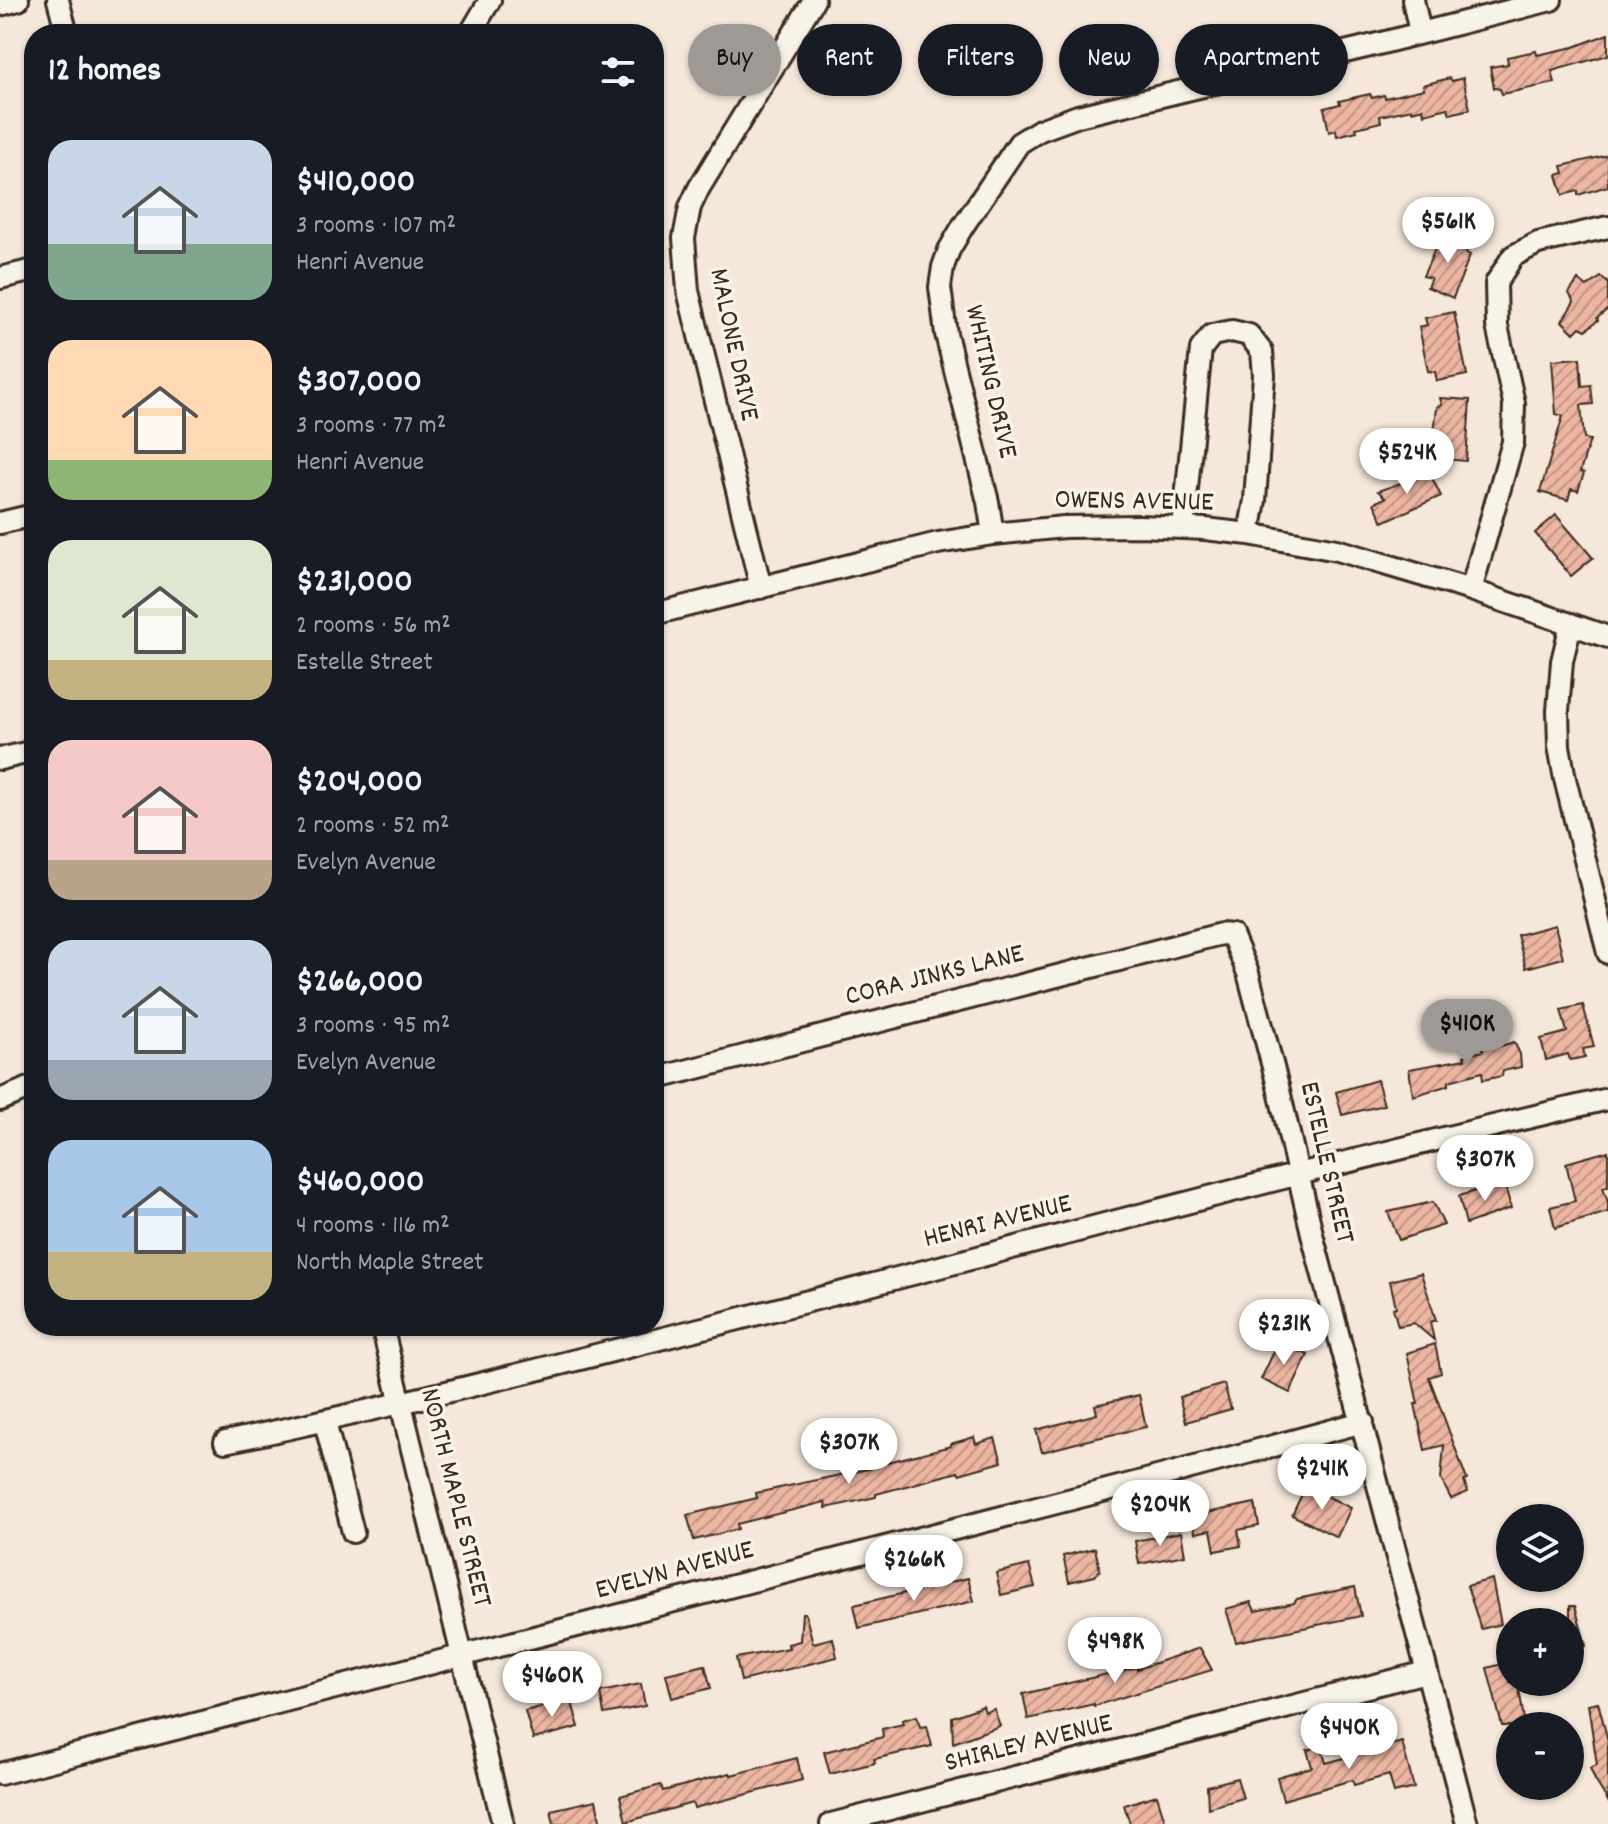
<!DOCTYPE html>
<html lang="en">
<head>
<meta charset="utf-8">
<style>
  :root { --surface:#171b24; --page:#242831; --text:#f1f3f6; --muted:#9ea1a6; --accent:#9f9995 }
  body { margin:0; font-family:Dekko,sans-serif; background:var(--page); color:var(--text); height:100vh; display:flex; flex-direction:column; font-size:30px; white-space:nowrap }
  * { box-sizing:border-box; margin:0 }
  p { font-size:26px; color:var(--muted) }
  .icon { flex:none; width:44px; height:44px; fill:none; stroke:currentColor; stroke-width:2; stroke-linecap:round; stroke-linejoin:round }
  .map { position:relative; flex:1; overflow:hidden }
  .panel { position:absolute; left:24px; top:24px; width:640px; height:1312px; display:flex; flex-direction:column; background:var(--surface); border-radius:32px; box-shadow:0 2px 6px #0004 }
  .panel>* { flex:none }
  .hud { position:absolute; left:688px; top:24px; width:760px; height:72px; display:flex; gap:16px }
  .controls { position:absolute; left:1496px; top:1504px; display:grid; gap:16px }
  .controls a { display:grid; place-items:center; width:88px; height:88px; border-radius:50%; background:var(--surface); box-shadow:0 2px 6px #0004; font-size:40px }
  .price { position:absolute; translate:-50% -68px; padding:0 18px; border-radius:28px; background:#fff; color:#222; font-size:26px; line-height:52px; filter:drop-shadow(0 2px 4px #0008) }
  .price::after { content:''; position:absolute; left:50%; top:48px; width:24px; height:18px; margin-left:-12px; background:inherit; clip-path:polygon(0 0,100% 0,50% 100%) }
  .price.on { background:var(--accent); color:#111 }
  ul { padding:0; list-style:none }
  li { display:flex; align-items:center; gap:24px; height:200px; padding:0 24px }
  li span { display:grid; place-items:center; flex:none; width:224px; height:160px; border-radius:24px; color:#555 }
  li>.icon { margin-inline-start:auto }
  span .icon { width:96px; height:96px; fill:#fffc; stroke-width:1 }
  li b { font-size:34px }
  h2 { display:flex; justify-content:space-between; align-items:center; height:96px; padding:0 24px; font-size:34px }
  .pill { padding:0 28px; border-radius:36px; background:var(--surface); box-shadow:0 2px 6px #0004; font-size:28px; line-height:72px }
  .pill.on { background:var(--accent); color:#111 }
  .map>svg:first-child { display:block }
  .building { fill:url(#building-hatch); stroke:#3b2a1e; stroke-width:2 }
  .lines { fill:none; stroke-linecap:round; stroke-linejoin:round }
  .minor-casing { stroke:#3b2a1e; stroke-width:26 }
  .minor { stroke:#f7f3e8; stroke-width:20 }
  .labels { text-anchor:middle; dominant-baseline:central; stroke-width:7; stroke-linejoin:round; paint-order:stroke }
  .street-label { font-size:28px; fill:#3b2a1e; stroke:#f7f3e8 }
</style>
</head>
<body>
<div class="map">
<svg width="1608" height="1824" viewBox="0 0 1608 1824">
  <defs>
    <pattern id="building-hatch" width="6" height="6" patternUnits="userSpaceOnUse" patternTransform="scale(2)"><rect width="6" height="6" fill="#edb6a3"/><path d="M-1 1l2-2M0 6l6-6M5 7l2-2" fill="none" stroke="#c19484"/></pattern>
  </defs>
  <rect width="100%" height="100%" fill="#f5e7da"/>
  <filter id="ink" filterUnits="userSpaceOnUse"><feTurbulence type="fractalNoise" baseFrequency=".0125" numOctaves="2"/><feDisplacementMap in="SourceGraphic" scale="16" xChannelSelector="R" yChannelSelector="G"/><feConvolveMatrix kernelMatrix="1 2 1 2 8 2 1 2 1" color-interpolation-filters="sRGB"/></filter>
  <g filter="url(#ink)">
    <path class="building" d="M1608 34V55L1552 71 1555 83 1502 94 1500 89 1494 88 1490 67 1508 64 1507 57 1536 51 1537 55 1574 47Z
      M1450 78 1452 81 1463 78 1470 109 1450 114 1448 108 1424 114 1423 108 1412 111V109L1380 116 1381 122 1356 128 1357 131 1337 136 1336 130 1329 132 1324 108 1340 104 1339 101 1370 94 1372 98 1384 95 1385 98 1424 89 1423 85Z
      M1608 155V186L1578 195V191L1563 195 1557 175 1564 173 1562 166Z
      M1450 233 1470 241 1466 253 1470 255 1453 298 1427 287 1431 278 1423 276 1440 238 1445 240Z
      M1601 277 1608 283V309L1597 318 1598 320 1586 330 1580 327 1574 333 1562 321 1574 302 1569 293 1578 280 1587 287Z
      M1454 312 1467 375 1437 381 1435 372 1428 371 1419 327 1427 325 1425 318Z
      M1580 358 1582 386 1591 385 1593 404 1581 405 1584 439 1590 440 1580 472 1584 473 1578 491 1571 489 1568 500 1540 492 1563 416 1556 414 1552 360Z
      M1440 398 1470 400 1466 461 1431 458 1437 407 1442 405Z
      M1428 470 1441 496 1383 522 1374 503 1385 498 1378 491 1404 482 1403 481Z
      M1556 515 1593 558 1571 576 1535 533Z
      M1555 925 1563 958 1526 968 1517 935Z
      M1583 1005 1594 1047 1583 1049 1585 1057 1570 1060 1568 1054 1546 1060 1541 1039 1567 1032 1561 1010Z
      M1495 1036 1497 1047 1514 1042 1520 1054 1521 1067 1503 1071 1502 1076 1483 1080 1482 1072 1449 1081V1085L1413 1096 1409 1069 1465 1059 1464 1056 1483 1051 1480 1040Z
      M1377 1080 1384 1105 1342 1115 1336 1092Z
      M1608 1151V1186L1603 1187 1608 1202V1212L1555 1228 1550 1207 1575 1201 1566 1163Z
      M1504 1182 1511 1208 1466 1224 1459 1196Z
      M1433 1202 1444 1225 1399 1240 1388 1212Z
      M1421 1273 1436 1320 1430 1322 1434 1340 1414 1323 1398 1326 1393 1308 1396 1307 1390 1281Z
      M1279 1341 1308 1355 1290 1393 1261 1379Z
      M1435 1344 1441 1373 1429 1377 1467 1480 1464 1481 1468 1492 1451 1499 1441 1479 1444 1445 1425 1450 1415 1404H1418L1407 1353Z
      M1224 1384 1231 1409 1186 1422 1179 1397Z
      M1139 1395 1146 1427 1088 1440 1042 1452 1036 1430 1097 1414 1095 1405Z
      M974 1437 976 1444 995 1438 1002 1462 959 1474 958 1472 876 1494V1497L826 1508 825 1502 737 1524 738 1529 694 1540 687 1515 757 1498 756 1493 877 1467 876 1465 951 1446 950 1444Z
      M1306 1486 1351 1508 1337 1537 1292 1515Z
      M1255 1503 1259 1526 1238 1530 1241 1546 1215 1551 1211 1530 1195 1533 1192 1516Z
      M1181 1532 1185 1555 1139 1564 1135 1541Z
      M1095 1548 1100 1570 1095 1576 1069 1582 1063 1556Z
      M1029 1565 1035 1587 1001 1595 996 1573Z
      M968 1578 974 1601 859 1628 854 1605Z
      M1492 1579 1501 1624 1481 1629 1467 1586Z
      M1355 1587 1361 1616 1236 1642 1226 1609 1251 1602 1255 1611 1294 1603 1297 1599Z
      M1570 1606H1575L1586 1646 1570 1649Z
      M802 1613H805L813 1643 833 1638 837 1657 741 1681 736 1658 789 1648 788 1644 800 1641Z
      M1200 1648 1212 1670 1094 1706V1704L1028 1719 1023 1694 1137 1667V1669Z
      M1510 1662V1682H1518L1525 1726H1502L1487 1668Z
      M705 1665 711 1688 672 1698 666 1674Z
      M641 1684 645 1706 604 1714 600 1692Z
      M571 1699 579 1727 533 1739 525 1711Z
      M1598 1702 1608 1741V1801L1595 1780 1590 1768 1597 1765 1588 1704Z
      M983 1706 985 1712 994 1709 1000 1726 953 1743 952 1717Z
      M917 1716 920 1727 927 1726 932 1746 874 1759 875 1763 830 1774 824 1752 883 1737 882 1729 903 1724 902 1720Z
      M1402 1742 1414 1788 1394 1793 1389 1775 1354 1785 1352 1780 1283 1800 1277 1777 1312 1767 1307 1750 1321 1746 1326 1763Z
      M797 1758 802 1780 694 1808 692 1803 626 1822 620 1796 661 1785 663 1791 730 1773 731 1775Z
      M1237 1778 1243 1798 1208 1808 1207 1786Z
      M1157 1795 1166 1824H1130L1124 1805Z
      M596 1800 601 1824H554L551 1810Z"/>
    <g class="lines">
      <defs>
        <path id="minor" d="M58 0 67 34
          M1413 0 1420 32
          M0 5 18 0
          M470 34 490 0
          M0 278 34 270
          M0 523 34 515
          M1183 528 1201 349 1212 335 1232 331 1249 335 1262 352 1264 375 1255 500 1249 534
          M993 534 988 502 946 334 940 287 943 267 949 250 963 226 1019 143 1040 130 1078 116 1370 46 1551 0
          M761 588 688 291 684 238 690 207 699 188 814 0
          M1471 590 1513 442 1514 403 1497 326 1496 283 1513 256 1538 243 1608 227
          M654 614 938 543 993 534 1064 527 1140 526 1205 529 1249 534 1337 550 1471 590 1608 637
          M1571 624 1562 661 1558 711 1559 746 1565 779 1608 953
          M0 759 34 751
          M654 1079 1221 934 1232 935 1248 973 1278 1086 1313 1238 1467 1824
          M0 1100 34 1086
          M382 1326 503 1824
          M325 1422 353 1532
          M225 1442C394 1407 560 1364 727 1322 1020 1247 1313 1167 1608 1099
          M0 1774 1146 1480 1363 1422
          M831 1824 1426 1672"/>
      </defs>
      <use href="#minor" class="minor-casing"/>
      <use href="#minor" class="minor"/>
    </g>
  </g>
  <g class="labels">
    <g class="street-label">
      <text transform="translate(732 345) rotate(78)">MALONE DRIVE</text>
      <text transform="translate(989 382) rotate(77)">WHITING DRIVE</text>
      <text transform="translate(1134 503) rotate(1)">OWENS AVENUE</text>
      <text transform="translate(935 977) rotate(-14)">CORA JINKS LANE</text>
      <text transform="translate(1325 1163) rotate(77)">ESTELLE STREET</text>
      <text transform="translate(998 1223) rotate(-14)">HENRI AVENUE</text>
      <text transform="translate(454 1498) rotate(76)">NORTH MAPLE STREET</text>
      <text transform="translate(675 1572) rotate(-15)">EVELYN AVENUE</text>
      <text transform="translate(1029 1745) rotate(-14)">SHIRLEY AVENUE</text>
    </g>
  </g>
</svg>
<div class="controls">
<a><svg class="icon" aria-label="layers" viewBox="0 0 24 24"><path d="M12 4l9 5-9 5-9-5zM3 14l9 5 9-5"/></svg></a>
<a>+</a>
<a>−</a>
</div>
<b class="price" style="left:1448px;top:265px">$561K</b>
<b class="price" style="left:1407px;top:496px">$524K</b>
<b class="price on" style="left:1467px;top:1067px">$410K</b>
<b class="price" style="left:1485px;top:1203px">$307K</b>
<b class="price" style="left:1284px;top:1367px">$231K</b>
<b class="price" style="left:849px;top:1486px">$307K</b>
<b class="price" style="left:1322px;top:1512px">$241K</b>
<b class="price" style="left:1160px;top:1548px">$204K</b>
<b class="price" style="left:914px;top:1603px">$266K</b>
<b class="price" style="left:1115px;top:1685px">$498K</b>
<b class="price" style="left:552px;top:1719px">$460K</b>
<b class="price" style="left:1349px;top:1771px">$440K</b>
<div class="hud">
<a class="pill on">Buy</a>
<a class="pill">Rent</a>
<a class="pill">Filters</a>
<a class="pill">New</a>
<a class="pill">Apartment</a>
</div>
<section class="panel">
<h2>12 homes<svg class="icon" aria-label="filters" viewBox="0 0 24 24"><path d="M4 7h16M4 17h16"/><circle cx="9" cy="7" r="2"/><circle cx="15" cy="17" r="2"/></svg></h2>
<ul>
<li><span style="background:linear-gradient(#c9d6e8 65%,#7fa58c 0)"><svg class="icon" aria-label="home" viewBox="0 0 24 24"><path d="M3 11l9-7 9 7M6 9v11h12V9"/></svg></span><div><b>$410,000</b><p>3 rooms · 107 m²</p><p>Henri Avenue</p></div></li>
<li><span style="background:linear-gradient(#ffd9b3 75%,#8fb573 0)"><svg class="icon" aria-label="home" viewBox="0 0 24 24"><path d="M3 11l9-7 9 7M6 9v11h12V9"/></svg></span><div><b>$307,000</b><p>3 rooms · 77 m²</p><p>Henri Avenue</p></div></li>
<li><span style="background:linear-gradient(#dfe7d0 75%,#c2b280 0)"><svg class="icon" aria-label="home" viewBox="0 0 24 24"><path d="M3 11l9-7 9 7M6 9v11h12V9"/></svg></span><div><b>$231,000</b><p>2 rooms · 56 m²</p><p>Estelle Street</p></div></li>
<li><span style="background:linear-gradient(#f6c9c9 75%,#b9a48a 0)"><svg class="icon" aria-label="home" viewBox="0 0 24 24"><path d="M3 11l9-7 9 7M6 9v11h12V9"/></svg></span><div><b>$204,000</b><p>2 rooms · 52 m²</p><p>Evelyn Avenue</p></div></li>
<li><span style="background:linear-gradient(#c9d6e8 75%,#9aa5b1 0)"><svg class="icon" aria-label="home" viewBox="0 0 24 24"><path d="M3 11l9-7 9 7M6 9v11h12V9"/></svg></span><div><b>$266,000</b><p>3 rooms · 95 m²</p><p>Evelyn Avenue</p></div></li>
<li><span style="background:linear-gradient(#a9c7e8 70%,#c2b280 0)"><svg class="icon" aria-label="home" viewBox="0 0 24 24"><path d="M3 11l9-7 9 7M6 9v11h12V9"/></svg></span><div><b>$460,000</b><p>4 rooms · 116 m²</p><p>North Maple Street</p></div></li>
</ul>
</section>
</div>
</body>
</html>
